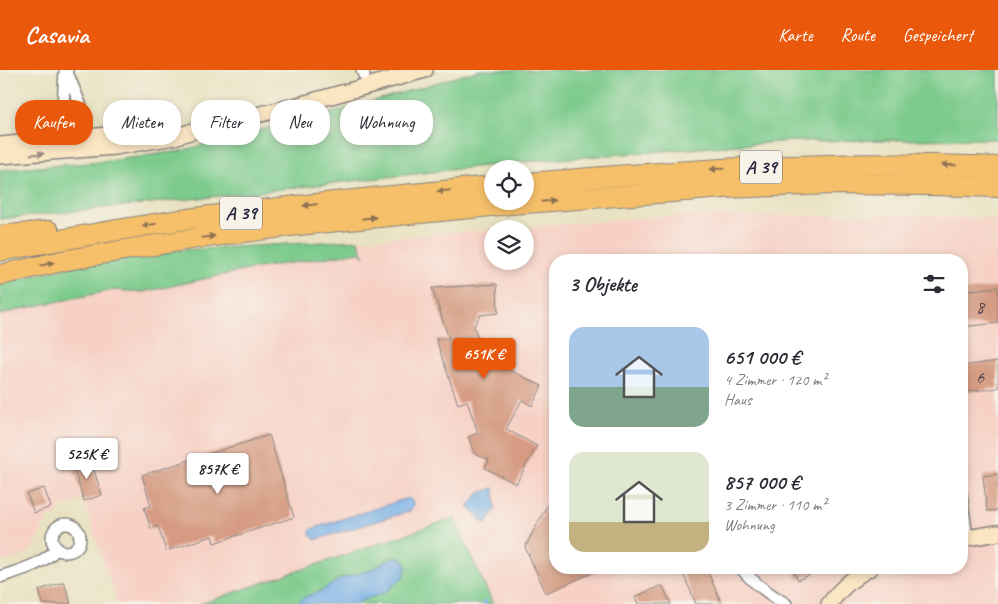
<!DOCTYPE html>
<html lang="de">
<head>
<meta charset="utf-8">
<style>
  :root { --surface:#fff; --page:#f2f2f3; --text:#2b2b33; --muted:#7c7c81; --accent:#ea580c }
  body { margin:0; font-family:Caveat,sans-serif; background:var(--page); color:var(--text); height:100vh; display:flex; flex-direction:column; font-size:19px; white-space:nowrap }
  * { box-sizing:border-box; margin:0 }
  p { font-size:16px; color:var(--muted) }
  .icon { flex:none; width:28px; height:28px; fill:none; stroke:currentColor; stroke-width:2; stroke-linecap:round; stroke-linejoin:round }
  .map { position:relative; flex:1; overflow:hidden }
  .panel { position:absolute; left:549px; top:184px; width:419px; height:320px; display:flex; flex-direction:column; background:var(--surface); border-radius:20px; box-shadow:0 2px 8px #0003 }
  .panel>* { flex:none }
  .hud { position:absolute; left:15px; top:30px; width:459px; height:45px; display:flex; gap:10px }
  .controls { position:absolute; left:484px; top:90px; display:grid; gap:10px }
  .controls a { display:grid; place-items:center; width:50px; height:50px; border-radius:50%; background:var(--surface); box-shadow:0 2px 8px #0003; font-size:25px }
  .price { position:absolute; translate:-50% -42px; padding:0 11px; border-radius:5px; background:#fff; color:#222; font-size:16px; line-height:32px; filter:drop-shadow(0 1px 2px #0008) }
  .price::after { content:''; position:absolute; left:50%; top:30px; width:15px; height:11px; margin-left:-8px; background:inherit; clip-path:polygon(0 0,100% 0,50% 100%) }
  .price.current { background:var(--accent); color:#fff }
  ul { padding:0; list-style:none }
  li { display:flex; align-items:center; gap:15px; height:125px; padding:0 20px }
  li span { display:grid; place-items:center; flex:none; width:140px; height:100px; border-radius:15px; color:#555 }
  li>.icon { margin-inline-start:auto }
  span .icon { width:60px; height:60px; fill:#fffc; stroke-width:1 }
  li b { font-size:21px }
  h2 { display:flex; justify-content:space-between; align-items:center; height:60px; padding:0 20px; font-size:21px }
  .pill { padding:0 18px; border-radius:20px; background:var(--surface); box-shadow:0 2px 8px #0003; font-size:18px; line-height:45px }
  .pill.current { background:var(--accent); color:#fff }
  header { display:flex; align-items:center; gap:30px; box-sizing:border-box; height:70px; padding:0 25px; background:var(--accent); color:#fff }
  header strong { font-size:24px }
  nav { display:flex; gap:28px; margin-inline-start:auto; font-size:18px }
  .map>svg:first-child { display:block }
  .built { fill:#f7d1c6; fill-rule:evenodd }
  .green { fill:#7ccb8c; stroke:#4f7664 }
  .water { fill:#76aee5; stroke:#4c6890 }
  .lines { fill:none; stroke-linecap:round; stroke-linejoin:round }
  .stream { stroke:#76aee5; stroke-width:4 }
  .building { fill:#d59c83 }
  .street-casing { stroke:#86827e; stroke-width:14 }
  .secondary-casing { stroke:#86827e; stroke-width:18 }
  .highway-casing { stroke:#86827e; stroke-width:22 }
  .street { stroke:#fff; stroke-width:11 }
  .secondary { stroke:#fbe6c4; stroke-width:15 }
  .highway { stroke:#f6c06b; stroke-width:20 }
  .oneway { fill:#998e86 }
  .oneway2 { fill:#8c7153 }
  .labels { text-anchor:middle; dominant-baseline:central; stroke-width:4.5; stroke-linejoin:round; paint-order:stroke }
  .number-label { font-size:18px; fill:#4f404d }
  .shield { fill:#f7f3e8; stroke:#62616f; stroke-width:1 }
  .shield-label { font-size:19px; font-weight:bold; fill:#22223b }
</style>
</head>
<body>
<header>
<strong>Casavia</strong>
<nav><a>Karte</a><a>Route</a><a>Gespeichert</a></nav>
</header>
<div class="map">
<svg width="998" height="534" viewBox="0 0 998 534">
  <rect width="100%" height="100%" fill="#f7f3e8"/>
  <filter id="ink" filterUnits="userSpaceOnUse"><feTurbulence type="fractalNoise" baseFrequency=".02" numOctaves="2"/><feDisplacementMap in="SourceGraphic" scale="10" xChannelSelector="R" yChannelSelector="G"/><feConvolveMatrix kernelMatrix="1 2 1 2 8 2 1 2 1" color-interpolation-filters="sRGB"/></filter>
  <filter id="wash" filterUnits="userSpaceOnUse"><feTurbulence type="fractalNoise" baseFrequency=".0096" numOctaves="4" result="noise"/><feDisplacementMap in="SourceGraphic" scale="20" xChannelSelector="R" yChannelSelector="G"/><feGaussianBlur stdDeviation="1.12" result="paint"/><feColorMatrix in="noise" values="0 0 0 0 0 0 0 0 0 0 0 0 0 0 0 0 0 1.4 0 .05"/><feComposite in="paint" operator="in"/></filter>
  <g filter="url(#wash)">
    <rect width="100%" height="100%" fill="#e9e2c2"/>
    <path class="built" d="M908 145 998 149V534H493L454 448 200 534H118L83 429 58 438 59 443 48 447 32 479 25 485 0 493V245L21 239 114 220 143 222 252 199 360 182 364 186 358 170 492 160V191H525V159H503L667 146ZM555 190H961V498H555Z"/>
    <path class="green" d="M480 0H998V69L792 71 519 92 256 122 0 149V100L101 92 181 81 215 71 339 41Z
      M358 170 365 188 360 182 252 199 143 222 114 220 21 239 0 245V214L68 197 164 181Z
      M454 448 493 534H357L361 531 394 487 371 500 340 509 321 521 305 527 296 534H200Z"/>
    <path class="water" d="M494 418 496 439 485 455 468 436 479 423Z
      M408 428C414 430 415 437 410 441L315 470 310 465V461L314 458Z
      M394 487 400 488 406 492V498L404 506 384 523 361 531 357 534H296L305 527 321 521 340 509 371 500Z"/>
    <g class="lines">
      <path class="stream" d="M484 532 485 534"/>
    </g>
    <g id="blocks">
      <path class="building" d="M497 214 498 243 480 245 474 256 484 287 542 316 532 336 522 330 506 359 537 376 516 414 485 398 489 390 475 384 468 367 478 363 467 331 458 334 436 269H449L432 218Z
        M998 217V253L961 257V221Z
        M998 291V318L965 322 962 296Z
        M269 365 294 447 214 473 212 466 166 481 158 456 151 459 144 438 151 436 142 405Z
        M90 388 102 425 84 431 72 394Z
        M998 404V440L987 441 983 406Z
        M44 418 51 437 34 443 27 424Z
        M555 421V498H604L546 523 525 477Z
        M696 498H706L722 534H696L683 503Z
        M792 498H824L798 510Z
        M64 512 71 534H43L39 520Z
        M662 515 671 534H638L635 527Z"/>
    </g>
  </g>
  <g filter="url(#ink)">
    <use href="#blocks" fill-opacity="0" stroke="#86827e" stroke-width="1"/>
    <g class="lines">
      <defs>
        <path id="street" d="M65 0C64 21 60 57 70 75
          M66 0 81 36 85 67 81 72
          M362 0 364 5
          M961 424 967 468
          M52 468a14 14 0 1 1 28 0a14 14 0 1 1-28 0Z
          M741 498C753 513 769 524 786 534
          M0 507C20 500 43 495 57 478"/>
        <path id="secondary" d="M0 75 162 60
          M0 86 115 77 174 67 209 56 291 37 425 0
          M961 469 998 463
          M829 534C840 519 853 507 870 498"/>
        <path id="highway" d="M525 113C626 105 726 97 828 95 884 93 941 95 998 97
          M0 166 49 161
          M0 181C65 169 129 157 195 148 293 135 393 126 492 116
          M0 205 67 190 136 178 198 168 298 155 511 134 725 118 830 114 933 115 998 117"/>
      </defs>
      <use href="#street" class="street-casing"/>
      <use href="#secondary" class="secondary-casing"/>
      <use href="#highway" class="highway-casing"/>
      <use href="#street" class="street"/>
      <use href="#secondary" class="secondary"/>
      <use href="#highway" class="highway"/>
    </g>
    <defs><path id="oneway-solid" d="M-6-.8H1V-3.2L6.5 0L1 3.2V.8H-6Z" transform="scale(1.25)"/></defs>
    <use class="oneway" href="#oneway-solid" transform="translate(37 84) rotate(-4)"/>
    <g class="oneway2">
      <use href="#oneway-solid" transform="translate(949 95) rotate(-178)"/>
      <use href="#oneway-solid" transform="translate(717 99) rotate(176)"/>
      <use href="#oneway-solid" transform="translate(444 121) rotate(175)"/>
      <use href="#oneway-solid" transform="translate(548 131) rotate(-5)"/>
      <use href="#oneway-solid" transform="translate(310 135) rotate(173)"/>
      <use href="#oneway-solid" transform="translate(369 148) rotate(-6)"/>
      <use href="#oneway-solid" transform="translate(149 155) rotate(171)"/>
      <use href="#oneway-solid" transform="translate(208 167) rotate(-8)"/>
      <use href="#oneway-solid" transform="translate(47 194) rotate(-13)"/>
    </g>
  </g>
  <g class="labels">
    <g class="number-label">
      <text x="980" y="237">8</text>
      <text x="980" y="307">6</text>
    </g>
    <g class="shield">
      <rect x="740" y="80.5" width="42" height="33" rx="4"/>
      <rect x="220" y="126.5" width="42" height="33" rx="4"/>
    </g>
    <g class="shield-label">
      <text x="761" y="97">A 39</text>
      <text x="241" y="143">A 39</text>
    </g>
  </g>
</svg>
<div class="controls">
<a><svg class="icon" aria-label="locate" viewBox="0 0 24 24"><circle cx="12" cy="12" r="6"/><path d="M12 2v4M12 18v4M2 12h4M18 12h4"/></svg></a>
<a><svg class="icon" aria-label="layers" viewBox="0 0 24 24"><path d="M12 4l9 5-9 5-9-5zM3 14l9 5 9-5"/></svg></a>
</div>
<b class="price current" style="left:484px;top:310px">651K €</b>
<b class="price" style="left:87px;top:410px">525K €</b>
<b class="price" style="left:218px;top:425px">857K €</b>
<div class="hud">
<a class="pill current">Kaufen</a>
<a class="pill">Mieten</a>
<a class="pill">Filter</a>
<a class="pill">Neu</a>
<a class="pill">Wohnung</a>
</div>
<section class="panel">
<h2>3 Objekte<svg class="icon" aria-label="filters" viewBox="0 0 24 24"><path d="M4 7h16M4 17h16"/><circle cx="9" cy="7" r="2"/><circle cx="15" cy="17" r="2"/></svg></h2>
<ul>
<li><span style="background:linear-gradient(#a9c7e8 60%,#7fa58c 0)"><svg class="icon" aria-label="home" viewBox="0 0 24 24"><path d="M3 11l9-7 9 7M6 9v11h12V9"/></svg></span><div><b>651 000 €</b><p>4 Zimmer · 120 m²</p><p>Haus</p></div></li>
<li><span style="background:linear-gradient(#dfe7d0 70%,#c2b280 0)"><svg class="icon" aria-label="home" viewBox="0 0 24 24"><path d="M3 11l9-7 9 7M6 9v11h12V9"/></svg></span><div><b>857 000 €</b><p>3 Zimmer · 110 m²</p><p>Wohnung</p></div></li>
</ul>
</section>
</div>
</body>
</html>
